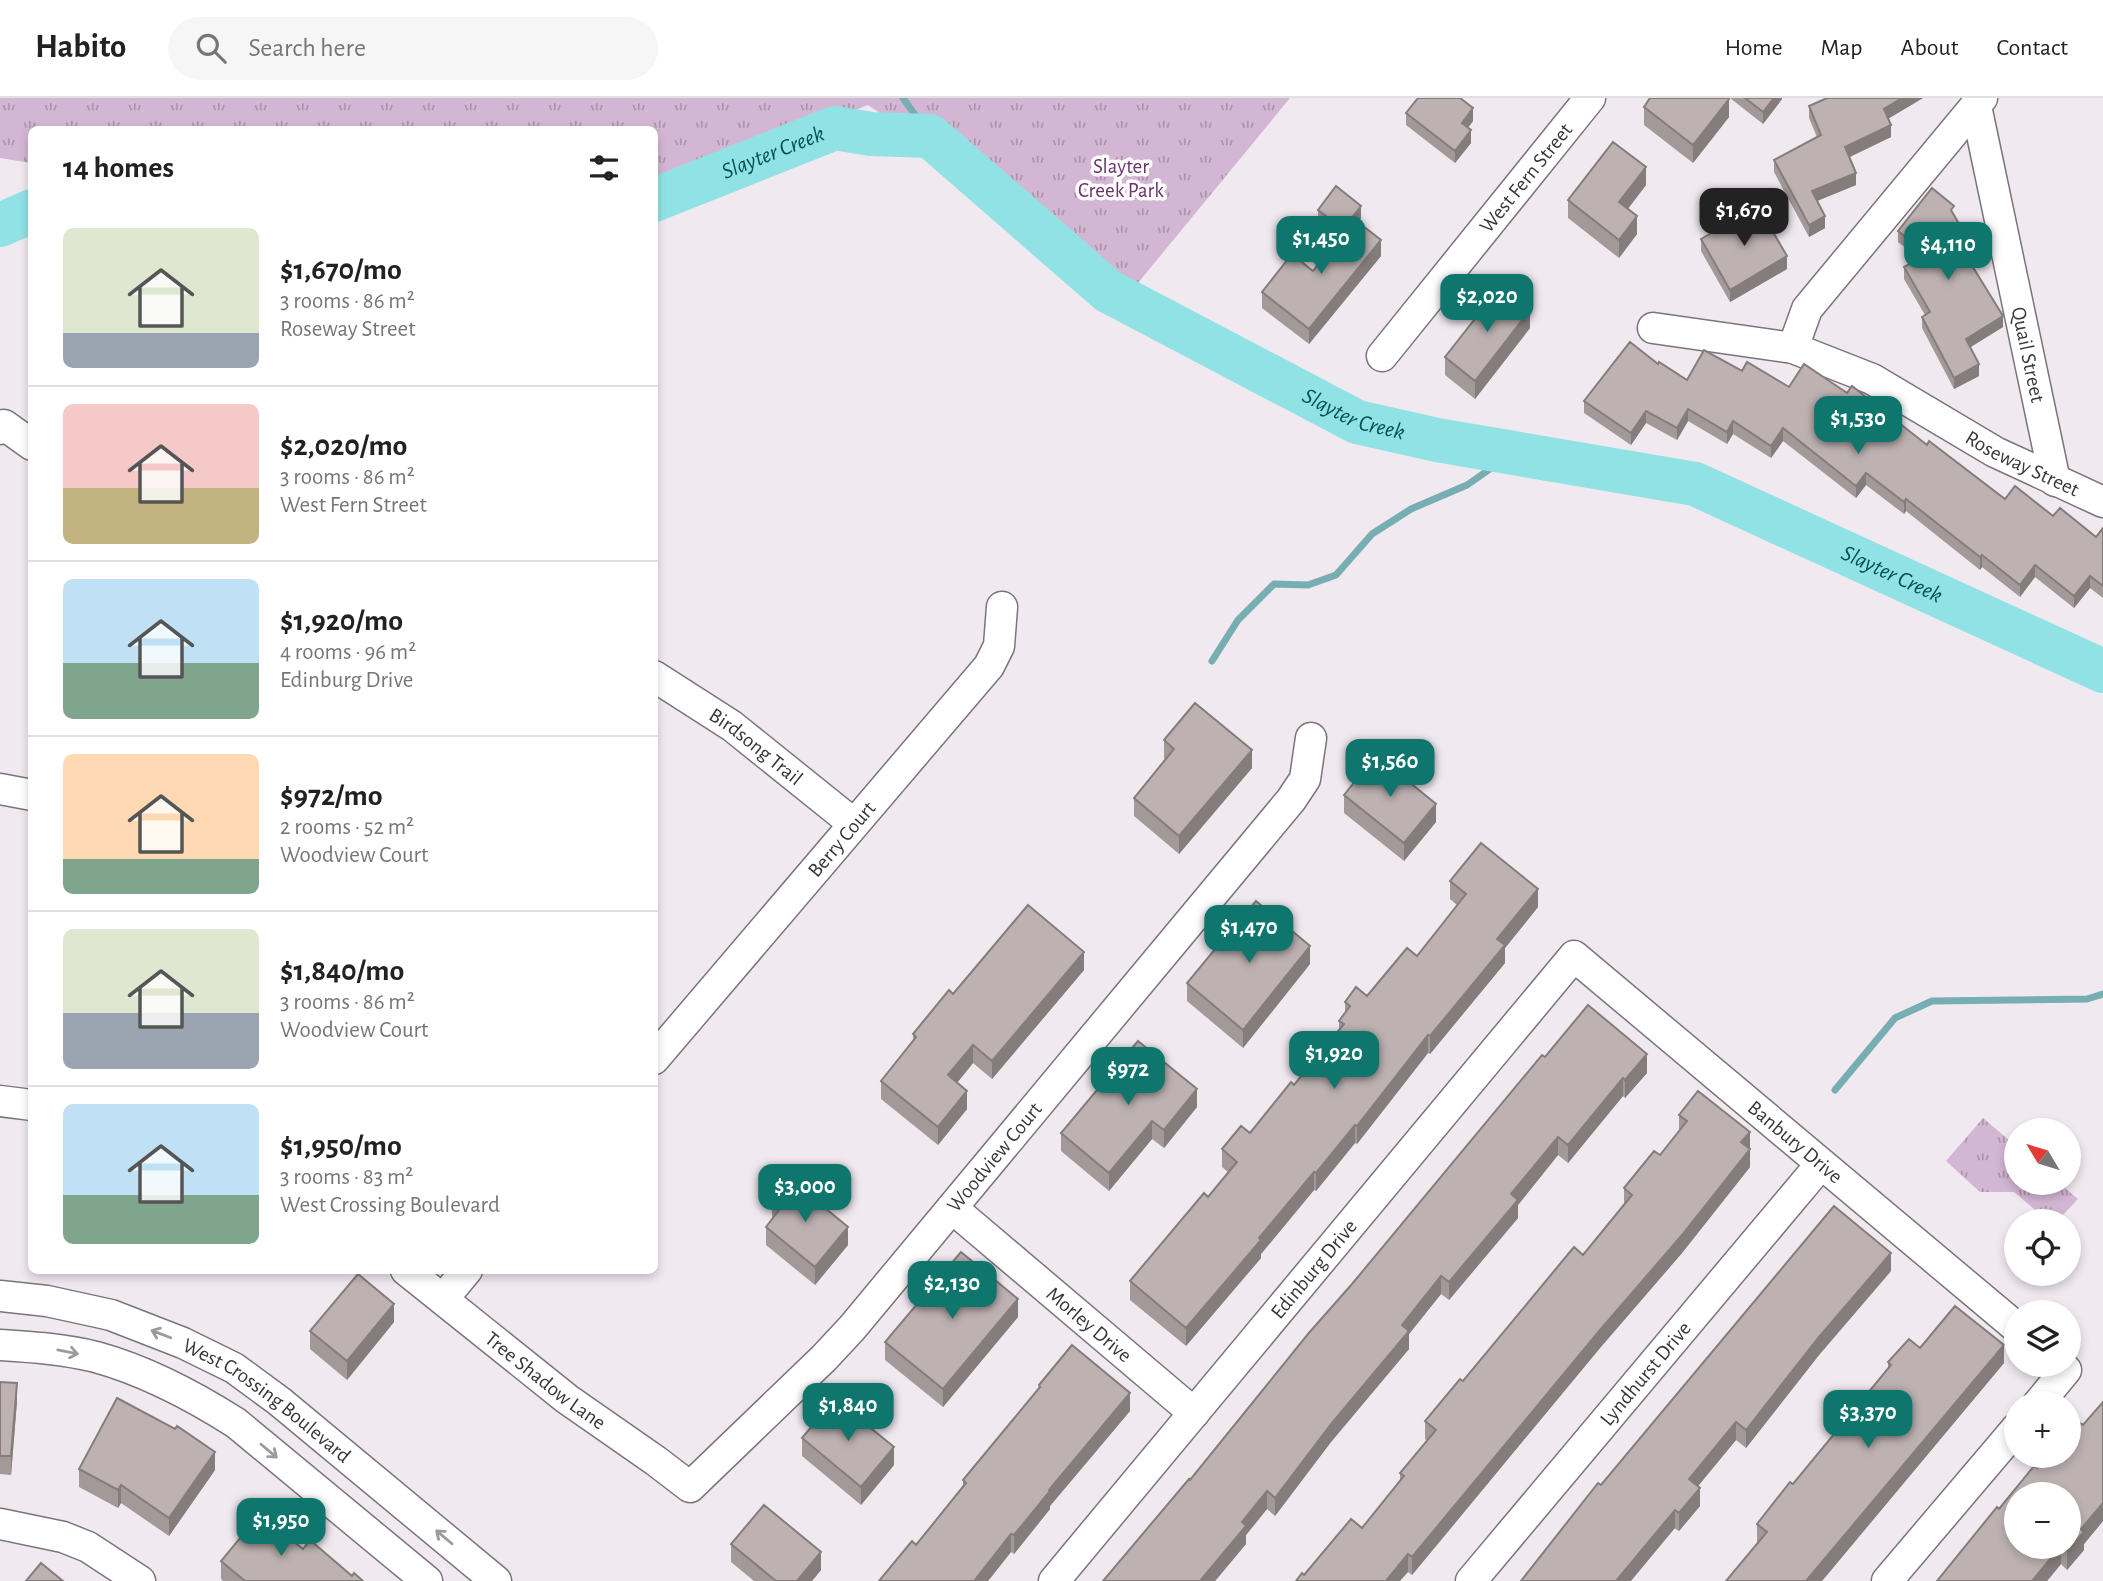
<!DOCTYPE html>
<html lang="en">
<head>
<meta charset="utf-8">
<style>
  :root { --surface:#fff; --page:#f6f6f6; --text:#222; --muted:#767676; --line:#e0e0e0; --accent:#0f766e }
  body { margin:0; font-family:"Alegreya Sans",sans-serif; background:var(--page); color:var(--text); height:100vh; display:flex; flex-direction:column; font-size:26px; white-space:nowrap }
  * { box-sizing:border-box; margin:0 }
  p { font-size:23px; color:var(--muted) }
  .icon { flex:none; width:38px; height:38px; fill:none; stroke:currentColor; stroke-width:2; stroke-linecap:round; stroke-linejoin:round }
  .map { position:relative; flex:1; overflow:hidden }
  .panel { position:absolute; left:28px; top:28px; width:630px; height:1148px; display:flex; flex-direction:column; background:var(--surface); border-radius:10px; box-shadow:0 4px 10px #0003 }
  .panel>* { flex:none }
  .needle { width:46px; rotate:308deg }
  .tools { position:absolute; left:2004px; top:1020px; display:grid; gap:14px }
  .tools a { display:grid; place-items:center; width:77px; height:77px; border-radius:50%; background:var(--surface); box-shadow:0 4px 10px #0003; font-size:35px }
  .price { position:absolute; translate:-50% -60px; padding:0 16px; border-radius:14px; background:var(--accent); color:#fff; font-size:23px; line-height:46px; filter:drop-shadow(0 2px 4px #0008) }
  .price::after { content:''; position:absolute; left:50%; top:42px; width:21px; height:16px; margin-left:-10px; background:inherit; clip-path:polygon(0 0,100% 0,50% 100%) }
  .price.on { background:#222; color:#fff }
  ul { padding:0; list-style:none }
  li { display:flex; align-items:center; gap:21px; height:175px; padding:0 35px }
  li+li { border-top:2px solid var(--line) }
  li span { display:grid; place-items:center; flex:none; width:196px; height:140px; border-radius:10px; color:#555 }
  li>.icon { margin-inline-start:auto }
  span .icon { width:84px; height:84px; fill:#fffc; stroke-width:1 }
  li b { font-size:30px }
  h2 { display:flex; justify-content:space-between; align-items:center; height:84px; padding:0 35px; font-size:30px }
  header { display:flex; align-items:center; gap:42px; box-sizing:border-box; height:98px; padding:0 35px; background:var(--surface); border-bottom:2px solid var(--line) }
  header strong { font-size:33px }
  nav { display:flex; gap:38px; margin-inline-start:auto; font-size:24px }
  .search { width:490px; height:63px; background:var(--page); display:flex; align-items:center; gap:18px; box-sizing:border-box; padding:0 24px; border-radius:38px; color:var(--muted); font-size:26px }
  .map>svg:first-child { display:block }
  .park { fill:url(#park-tufts) }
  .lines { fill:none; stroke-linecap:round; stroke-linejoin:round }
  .stream { stroke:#77aeb1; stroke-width:7 }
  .river { stroke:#91e2e4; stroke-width:44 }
  .minor-casing { stroke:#7b747b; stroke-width:33 }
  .minor { stroke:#fff; stroke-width:30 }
  .wall { fill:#a39998; fill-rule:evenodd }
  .shaded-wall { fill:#847d7c }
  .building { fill:#bdb2b1; stroke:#847d7c; stroke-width:2 }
  .oneway { stroke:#9c9a9c }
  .labels { text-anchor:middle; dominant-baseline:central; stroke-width:7; stroke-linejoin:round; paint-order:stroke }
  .park-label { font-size:21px; fill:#69336b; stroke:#fff }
  .street-label { font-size:21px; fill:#393639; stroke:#fff }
  .water-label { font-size:23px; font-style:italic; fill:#045053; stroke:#fff }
</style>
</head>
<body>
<header>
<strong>Habito</strong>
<div class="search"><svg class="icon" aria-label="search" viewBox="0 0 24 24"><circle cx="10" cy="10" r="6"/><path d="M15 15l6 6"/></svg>Search here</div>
<nav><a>Home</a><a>Map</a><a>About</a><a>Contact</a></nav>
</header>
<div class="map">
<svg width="2103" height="1483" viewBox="0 0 2103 1483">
  <defs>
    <pattern id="park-tufts" width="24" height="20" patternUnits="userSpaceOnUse" patternTransform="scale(1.75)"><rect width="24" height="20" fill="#d3b6d3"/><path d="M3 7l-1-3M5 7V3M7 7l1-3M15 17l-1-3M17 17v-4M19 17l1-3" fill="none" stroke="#ac95ac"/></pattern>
  </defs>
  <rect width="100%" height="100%" fill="#f0e9f0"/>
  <path class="park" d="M0 0H1290L1138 185 1120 176 868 7 655 91 654 32H32L31 65 0 60Z
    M1983 1020 2016 1048V1085H2059L2078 1101 2057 1123H2048L2014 1094H1980L1946 1063Z"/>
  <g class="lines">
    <path class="stream" d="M903 0 930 38
      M1212 563 1238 522 1274 486 1308 487 1336 477 1372 436 1411 411 1467 387 1513 355
      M1835 992 1895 920 1932 903 2087 901 2103 896"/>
    <g class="river">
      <path id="s1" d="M654 102 835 30 871 36 930 38 1108 193 1357 324 1437 342 1695 386 2103 573"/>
      <path d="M0 127 32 113"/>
    </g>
    <defs>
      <g id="minor">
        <path id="s2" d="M1976 8 2055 383"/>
        <path id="s3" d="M1653 230 1793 250 1872 281 1995 354 2103 404"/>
        <path d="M1793 250 1807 211 1982 0"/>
        <path id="s4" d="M1382 258 1590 0"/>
        <path d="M0 331 4 327 32 347"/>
        <path id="s5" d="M654 578 732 628 854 726"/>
        <path d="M0 691 32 697"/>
        <path id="s6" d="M654 961 989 568 999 548 1002 509"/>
        <path d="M0 1003 32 1007"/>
        <path id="s7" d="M952 1110 1194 1315"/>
        <path id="s8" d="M406 1172 567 1301 656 1363 690 1389 824 1260 852 1230 1291 702 1305 681 1311 640"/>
        <path id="s9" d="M0 1198 47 1203 111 1217 183 1245 234 1270 279 1303 496 1483"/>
        <path d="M443 1201 467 1172"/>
        <path d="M0 1247C32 1249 64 1251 96 1259 147 1273 192 1297 236 1325L427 1483"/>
        <path d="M2038 1306 2066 1272 2061 1267"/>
        <path d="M0 1426 63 1439 88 1449 140 1483"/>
        <path id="s10" d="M1054 1483 1574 858 2016 1229"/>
        <path id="s11" d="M1471 1483 1821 1066"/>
        <path d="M1887 1483 2016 1331"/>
      </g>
    </defs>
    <use href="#minor" class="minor-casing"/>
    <use href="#minor" class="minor"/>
  </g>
  <path class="wall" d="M1730 0H1782V1L1763 26Z
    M1827 0H1923L1888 21 1891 39 1850 59 1856 87 1817 103 1825 130 1809 139 1774 74V62L1817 39 1809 20V8Z
    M1644 9 1729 19 1693 65 1644 27Z
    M1406 15 1473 23 1468 30 1471 45 1455 65 1406 27Z
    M1646 87 1628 111 1637 136 1619 160 1568 120V102Z
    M1318 112 1361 120 1358 124 1381 158 1309 246 1262 210V194L1313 173 1339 140 1318 124Z
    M1954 118 1972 160 1968 162 2003 229 1970 249 1979 278 1954 291 1922 230V219L1925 217 1904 181V169L1919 160 1898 144V133Z
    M1701 141 1787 171 1730 204 1701 153Z
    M1530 230 1475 301 1445 277V259Z
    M1658 266 1687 282 1742 273 1789 289 1927 347 2005 401 2053 418 2096 439 2103 430V500L2090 490 2074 510 2035 479 2020 499 1982 469 1980 472 1906 413 1904 416 1866 387 1856 400 1783 343 1771 360 1733 336 1727 346 1688 323 1677 342 1646 325 1631 347 1584 315V303Z
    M1164 642 1252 670 1179 756 1134 718V700L1165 662 1164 660Z
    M1344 697 1436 724 1404 763 1344 715Z
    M1450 783 1538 809 1505 850V865L1430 956 1428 955 1357 1046 1355 1045 1316 1093 1314 1092 1261 1156V1160L1186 1248 1130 1202V1183L1208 1099 1228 1074 1222 1069V1051L1250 1035 1294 987 1339 931V923L1345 916V904L1367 898 1417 858 1457 807 1450 801Z
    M1217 851 1310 866 1243 950 1187 903V885Z
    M1084 872 992 981 973 965 957 985 967 1011 938 1047 881 1001V983L913 943V936L953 896Z
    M1545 959 1647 975 1625 1000 1623 998 1568 1065 1558 1057 1518 1107V1120L1449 1202 1441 1196 1409 1236V1251L1331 1344 1275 1418 1267 1411 1246 1437V1446L1215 1483H1103L1190 1382 1352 1186Z
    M1197 1009 1164 1050 1152 1041 1109 1093 1061 1053V1035Z
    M1679 1017 1750 1034V1069L1682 1155 1600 1250 1412 1477 1408 1474 1304 1477 1362 1430 1400 1383V1375L1427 1343 1425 1341V1323L1583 1157 1624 1106V1090L1660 1057 1679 1034Z
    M772 1106 848 1147 815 1187 766 1147V1129L772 1122Z
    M1891 1173 1819 1257 1746 1350 1736 1342 1698 1388 1700 1408 1679 1433 1601 1387Z
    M1018 1219 943 1309 885 1262V1244Z
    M394 1224 347 1282 310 1251V1233Z
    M1920 1250 2004 1265 1822 1483H1726L1758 1445 1757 1444V1426L1793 1386 1888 1270V1264Z
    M0 1284 17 1303 11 1377 0 1376Z
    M1039 1287 1130 1313 1050 1408V1411L1014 1456 1011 1454 988 1483H879L916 1447 963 1390V1382L1039 1291Z
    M2103 1304V1423L2084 1446V1452L2067 1472 2061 1466 2047 1483H1937L1997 1409 1999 1411 2034 1368 2037 1370 2046 1358H2068V1331L2076 1322 2083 1327ZM2016 1396H2068V1449H2016Z
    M802 1340 894 1367 861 1407 802 1358Z
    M79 1371 215 1372 169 1438 121 1405 118 1410 79 1389Z
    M731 1446 821 1472 812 1483H754L731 1464Z
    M303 1451 363 1483H223L221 1481V1463Z"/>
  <path class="shaded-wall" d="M1774 0H1782V1L1763 26V14Z
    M1902 0H1923L1884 23V11Z
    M1729 1V19L1693 65V47Z
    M1473 10V23L1462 37V25Z
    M1891 27V39L1845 61V49Z
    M1471 32V45L1455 65V53Z
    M1646 69V87L1619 122V104Z
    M1856 75V87L1812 105V93Z
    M1361 108V120L1343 143V131Z
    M1637 118V136L1619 160V142Z
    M1825 118V130L1809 139V127Z
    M1381 142V158L1309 246V231Z
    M1972 148V160L1963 165V153Z
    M1787 158V171L1730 204V192Z
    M1530 212V230L1475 301V283Z
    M2003 218V229L1966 252V241Z
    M1979 266V278L1954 291V280Z
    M1688 311V323L1677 342V330Z
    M1646 313V325L1631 347V335Z
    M1733 323V336L1727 346V334Z
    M1783 330V343L1771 360V348Z
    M1866 375V387L1856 400V388Z
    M1906 401V413L1904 416V404Z
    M1982 457V469L1980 472V459Z
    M2035 467V479L2020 499V487Z
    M2090 478V490L2074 510V498Z
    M1252 652V670L1179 756V738Z
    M1436 706V724L1404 763V745Z
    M1538 791V809L1505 850V865L1430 956V938L1497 841Z
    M1310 848V866L1243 950V932Z
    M1084 854V872L992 981V963Z
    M1428 937V955L1357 1046V1028Z
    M973 947V965L948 996V977Z
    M1647 956V975L1625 1000V982Z
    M1623 980V998L1568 1065V1047Z
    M1197 991V1009L1164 1050V1032Z
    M967 993V1011L938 1047V1029Z
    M1152 1023V1041L1109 1093V1075Z
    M1355 1027V1045L1316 1093V1075Z
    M1750 1034V1069L1682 1155 1600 1250 1412 1477V1459Z
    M1558 1039V1057L1518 1107V1120L1449 1202V1184L1511 1096Z
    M1314 1074V1092L1261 1156V1160L1186 1248V1230Z
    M848 1129V1147L815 1187V1169Z
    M1891 1155V1173L1819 1257 1746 1350V1332L1819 1239Z
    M1441 1178V1196L1409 1236V1251L1331 1344 1275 1418V1400L1402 1227Z
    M1018 1201V1219L943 1309V1291Z
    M394 1206V1224L347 1282V1263Z
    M2004 1247V1265L1822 1483H1806Z
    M17 1285V1303L11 1377V1358Z
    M1130 1295V1313L1050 1408V1411L1014 1456V1437L1049 1392Z
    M1736 1324V1342L1689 1399V1381Z
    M894 1349V1367L861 1407V1389Z
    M215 1354V1372L169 1438V1420Z
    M121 1387V1405L118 1410V1392Z
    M1700 1390V1408L1679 1433V1415Z
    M1267 1393V1411L1246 1437V1446L1215 1483H1200L1242 1424Z
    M2103 1405V1423L2084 1446V1452L2067 1472V1453L2081 1431Z
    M1675 1412V1430L1631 1483H1616Z
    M1011 1436V1454L988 1483H974Z
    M2061 1449V1466L2047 1483H2032Z
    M821 1454V1472L812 1483H797Z
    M1408 1456V1474L1400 1483H1386Z"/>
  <path class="building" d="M1418 0H1460L1473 10 1462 25 1471 32 1455 53 1406 15Z
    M1650 0H1728L1729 1 1693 47 1644 9Z
    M1745 0H1774L1763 14Z
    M1827 0H1902L1884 11 1891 27 1845 49 1856 75 1812 93 1825 118 1809 127 1774 62 1821 37 1809 8Z
    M1613 44 1646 69 1619 104 1637 118 1619 142 1568 102Z
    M1336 88 1361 108 1343 131 1318 112Z
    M1932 90 1954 108 1951 112 1972 148 1963 153 2003 218 1966 241 1979 266 1954 280 1922 219 1930 214 1904 169 1928 156 1898 133Z
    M1758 108 1787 158 1730 192 1701 141Z
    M1354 121 1381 142 1309 231 1262 194 1292 156 1313 173Z
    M1500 189 1530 212 1475 283 1445 259Z
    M1630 244 1658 266 1659 264 1687 282 1704 252 1742 273 1747 264 1789 289 1804 266 1847 295 1852 288 1927 347 1929 343 2005 401 2015 388 2053 418 2060 410 2096 439 2103 430V488L2090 478 2074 498 2035 467 2020 487 1982 457 1980 459 1906 401 1904 404 1866 375 1856 388 1783 330 1771 348 1733 323 1727 334 1688 311 1677 330 1646 313 1631 335 1584 303Z
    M1195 605 1252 652 1179 738 1134 700 1174 651 1164 642Z
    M1376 657 1436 706 1404 745 1344 697Z
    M1481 745 1538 791 1497 841 1505 847 1430 938 1428 937 1357 1028 1355 1027 1316 1075 1314 1074 1259 1140 1261 1142 1186 1230 1130 1183 1204 1095 1208 1099 1237 1064 1222 1051 1241 1028 1250 1035 1291 984 1294 987 1344 926 1339 923 1350 908 1345 904 1356 889 1367 898 1407 850 1417 858 1466 796 1450 783Z
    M1256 803 1310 848 1243 932 1187 885 1216 850 1217 851Z
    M1028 807 1084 854 992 963 973 947 948 977 967 993 938 1029 881 983 916 939 913 936 949 892 953 896Z
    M1588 907 1647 956 1625 982 1623 980 1568 1047 1558 1039 1511 1096 1518 1102 1449 1184 1441 1178 1402 1227 1409 1233 1331 1326 1275 1400 1267 1393 1242 1424 1246 1428 1200 1483H1103L1189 1381 1190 1382 1308 1236 1352 1186 1542 957 1545 959Z
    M1138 943 1197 991 1164 1032 1152 1023 1109 1075 1061 1035Z
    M1698 993 1750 1034 1741 1044 1750 1051 1682 1137 1600 1232 1412 1459 1408 1456 1386 1483H1296L1302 1475 1304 1477 1351 1421 1362 1430 1404 1378 1400 1375 1436 1332 1425 1323 1460 1281 1463 1283 1574 1149 1583 1157 1632 1097 1624 1090 1654 1053 1660 1057 1687 1023 1679 1017Z
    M791 1082 848 1129 815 1169 766 1129 779 1112 772 1106Z
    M1834 1108 1891 1155 1819 1239 1746 1332 1736 1324 1689 1381 1700 1390 1679 1415 1675 1412 1616 1483H1521L1598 1385 1601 1387Z
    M961 1154 1018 1201 943 1291 885 1244Z
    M358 1176 394 1206 347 1263 310 1233Z
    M1955 1208 2004 1247 1806 1483H1726L1767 1434 1757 1426 1790 1384 1793 1386 1891 1267 1888 1264 1909 1241 1920 1250Z
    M1072 1247 1130 1295 1049 1392 1050 1393 1014 1437 1011 1436 974 1483H879L912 1443 916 1447 966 1385 963 1382 1040 1289 1039 1287Z
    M0 1284 17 1285 11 1358H0Z
    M117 1300 175 1331 177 1328 215 1354 169 1420 121 1387 118 1392 79 1371Z
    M835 1301 894 1349 861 1389 802 1340Z
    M2103 1304V1405L2081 1431 2084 1434 2067 1453 2062 1449H2068V1396H2016V1449H2060L2032 1483H1937L1997 1409 1999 1411 2034 1368 2037 1370 2046 1358H2068V1331L2076 1322 2083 1327Z
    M764 1407 821 1454 797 1483H776L731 1446Z
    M260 1416 303 1451 310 1442 352 1478 354 1475 363 1483H245L221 1463Z
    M41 1465 63 1483H26Z"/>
  <defs><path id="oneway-shaft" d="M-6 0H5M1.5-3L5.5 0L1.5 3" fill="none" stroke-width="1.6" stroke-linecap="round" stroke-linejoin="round" transform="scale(1.75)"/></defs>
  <g class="oneway">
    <use href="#oneway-shaft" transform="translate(161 1236) rotate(-159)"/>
    <use href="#oneway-shaft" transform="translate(68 1254) rotate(11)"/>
    <use href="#oneway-shaft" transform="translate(269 1353) rotate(40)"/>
    <use href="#oneway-shaft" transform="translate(444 1439) rotate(-140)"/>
  </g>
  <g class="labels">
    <g class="park-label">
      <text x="1121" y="68">Slayter<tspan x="1121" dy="24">Creek Park</tspan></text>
    </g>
    <g class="street-label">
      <text stroke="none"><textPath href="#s4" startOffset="229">West Fern Street</textPath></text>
      <text stroke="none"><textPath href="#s2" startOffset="254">Quail Street</textPath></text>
      <text stroke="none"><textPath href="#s3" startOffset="399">Roseway Street</textPath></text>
      <text stroke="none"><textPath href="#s5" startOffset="124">Birdsong Trail</textPath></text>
      <text stroke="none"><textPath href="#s6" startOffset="289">Berry Court</textPath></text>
      <text stroke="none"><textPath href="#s10" startOffset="1102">Banbury Drive</textPath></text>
      <text stroke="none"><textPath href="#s8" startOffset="807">Woodview Court</textPath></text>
      <text stroke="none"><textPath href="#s10" startOffset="406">Edinburg Drive</textPath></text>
      <text stroke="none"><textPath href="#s7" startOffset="180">Morley Drive</textPath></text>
      <text stroke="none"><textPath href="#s11" startOffset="271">Lyndhurst Drive</textPath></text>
      <text stroke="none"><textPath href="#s8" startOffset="178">Tree Shadow Lane</textPath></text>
      <text stroke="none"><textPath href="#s9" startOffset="292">West Crossing Boulevard</textPath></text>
    </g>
    <g class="water-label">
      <text stroke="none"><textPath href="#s1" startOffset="128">Slayter Creek</textPath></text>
      <text stroke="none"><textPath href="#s1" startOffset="802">Slayter Creek</textPath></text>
      <text stroke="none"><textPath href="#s1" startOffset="1368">Slayter Creek</textPath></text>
    </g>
  </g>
</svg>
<div class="tools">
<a><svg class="needle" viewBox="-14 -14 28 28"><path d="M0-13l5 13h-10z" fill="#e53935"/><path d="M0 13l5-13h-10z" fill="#767676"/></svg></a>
<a><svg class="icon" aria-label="locate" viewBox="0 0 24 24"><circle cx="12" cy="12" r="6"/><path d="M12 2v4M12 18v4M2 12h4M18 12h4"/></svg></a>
<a><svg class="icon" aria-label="layers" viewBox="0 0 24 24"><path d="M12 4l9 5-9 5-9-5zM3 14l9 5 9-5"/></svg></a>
<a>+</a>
<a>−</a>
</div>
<b class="price on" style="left:1744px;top:150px">$1,670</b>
<b class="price" style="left:1321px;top:178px">$1,450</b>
<b class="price" style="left:1948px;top:184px">$4,110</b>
<b class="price" style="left:1487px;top:236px">$2,020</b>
<b class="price" style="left:1858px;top:358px">$1,530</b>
<b class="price" style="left:1390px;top:701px">$1,560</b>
<b class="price" style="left:1249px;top:867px">$1,470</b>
<b class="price" style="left:1334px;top:993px">$1,920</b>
<b class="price" style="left:1128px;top:1009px">$972</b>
<b class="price" style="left:805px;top:1126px">$3,000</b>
<b class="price" style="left:952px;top:1223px">$2,130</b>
<b class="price" style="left:848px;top:1345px">$1,840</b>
<b class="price" style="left:1868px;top:1352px">$3,370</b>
<b class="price" style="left:281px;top:1460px">$1,950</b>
<section class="panel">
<h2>14 homes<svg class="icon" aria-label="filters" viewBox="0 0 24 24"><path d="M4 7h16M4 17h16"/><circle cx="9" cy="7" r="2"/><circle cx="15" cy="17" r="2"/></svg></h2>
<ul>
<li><span style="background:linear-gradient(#dfe7d0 75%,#9aa5b1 0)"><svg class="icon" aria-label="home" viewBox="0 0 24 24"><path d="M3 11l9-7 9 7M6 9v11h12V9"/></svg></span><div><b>$1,670/mo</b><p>3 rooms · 86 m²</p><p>Roseway Street</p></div></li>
<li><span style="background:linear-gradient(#f6c9c9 60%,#c2b280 0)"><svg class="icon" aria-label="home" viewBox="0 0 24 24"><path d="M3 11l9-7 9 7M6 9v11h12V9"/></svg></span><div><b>$2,020/mo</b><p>3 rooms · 86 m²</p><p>West Fern Street</p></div></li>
<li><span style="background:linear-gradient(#bfe0f5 60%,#7fa58c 0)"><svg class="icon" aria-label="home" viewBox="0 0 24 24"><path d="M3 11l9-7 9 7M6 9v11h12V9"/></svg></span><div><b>$1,920/mo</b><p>4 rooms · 96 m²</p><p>Edinburg Drive</p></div></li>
<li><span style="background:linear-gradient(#ffd9b3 75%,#7fa58c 0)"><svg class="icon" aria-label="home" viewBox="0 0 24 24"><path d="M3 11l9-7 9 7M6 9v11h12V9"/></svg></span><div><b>$972/mo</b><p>2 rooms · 52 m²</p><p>Woodview Court</p></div></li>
<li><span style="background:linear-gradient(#dfe7d0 60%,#9aa5b1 0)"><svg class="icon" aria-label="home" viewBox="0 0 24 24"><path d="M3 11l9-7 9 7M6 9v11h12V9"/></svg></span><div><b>$1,840/mo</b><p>3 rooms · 86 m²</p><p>Woodview Court</p></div></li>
<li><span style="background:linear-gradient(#bfe0f5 65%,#7fa58c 0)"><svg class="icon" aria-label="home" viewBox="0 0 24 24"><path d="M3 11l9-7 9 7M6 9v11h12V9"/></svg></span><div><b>$1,950/mo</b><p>3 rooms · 83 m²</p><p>West Crossing Boulevard</p></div></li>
</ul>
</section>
</div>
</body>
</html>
